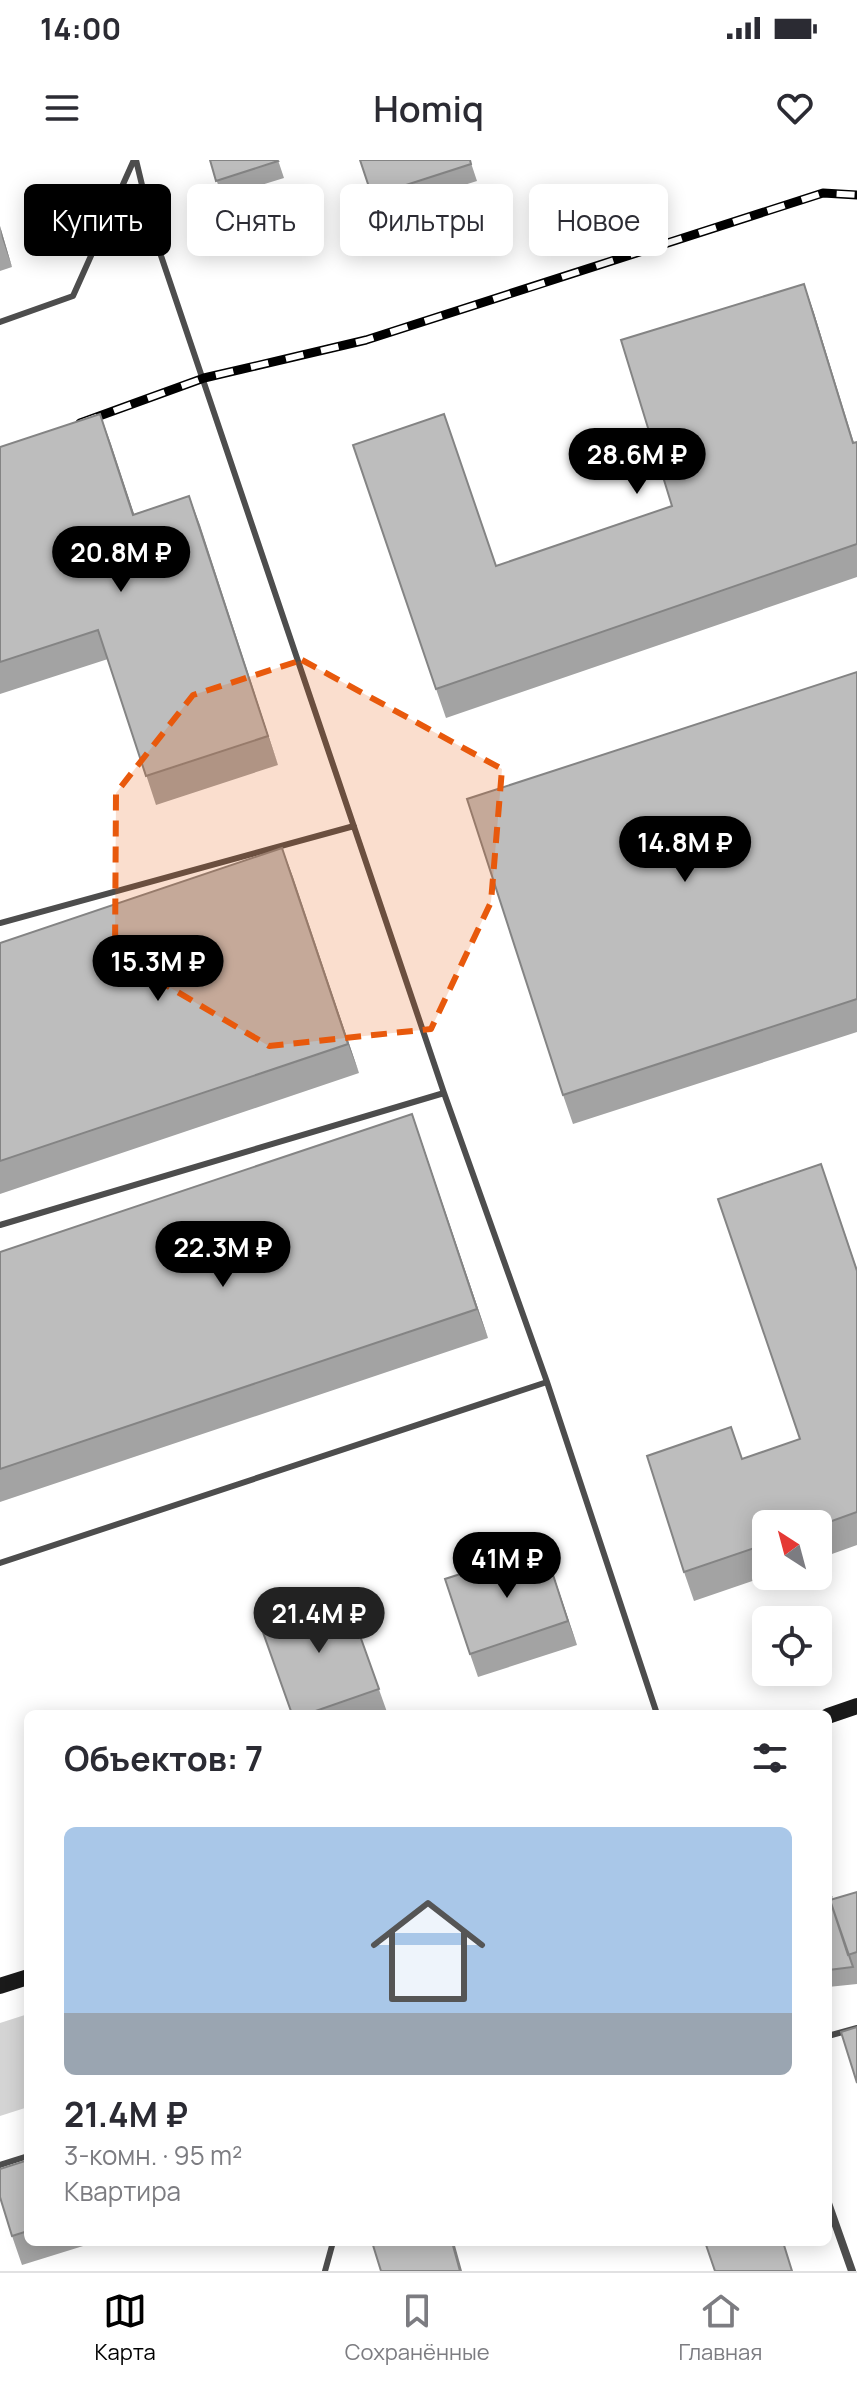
<!DOCTYPE html>
<html lang="ru">
<head>
<meta charset="utf-8">
<style>
  :root { --surface:#fff; --page:#f7f7f7; --text:#2b2b33; --muted:#7c7c81; --line:#e1e1e2; --accent:#000 }
  body { margin:0; font-family:Manrope,sans-serif; background:var(--page); color:var(--text); height:100vh; display:flex; flex-direction:column; font-size:30px; white-space:nowrap }
  * { box-sizing:border-box; margin:0 }
  p { font-size:26px; color:var(--muted) }
  .icon { flex:none; width:44px; height:44px; fill:none; stroke:currentColor; stroke-width:2; stroke-linecap:round; stroke-linejoin:round }
  .map { position:relative; flex:1; overflow:hidden }
  .sheet { position:absolute; left:24px; top:1550px; width:808px; height:536px; display:flex; flex-direction:column; background:var(--surface); border-radius:12px; box-shadow:0 4px 20px #0003 }
  .sheet>* { flex:none }
  .guide { position:absolute; left:24px; top:24px; width:810px; height:72px; display:flex; gap:16px }
  .needle { width:52px; rotate:324deg }
  .fabs { position:absolute; left:752px; top:1350px; display:grid; gap:16px }
  .fabs a { display:grid; place-items:center; width:80px; height:80px; border-radius:12px; background:var(--surface); box-shadow:0 4px 20px #0003; font-size:40px }
  .price { position:absolute; translate:-50% -68px; padding:0 18px; border-radius:28px; background:var(--accent); color:#fff; font-size:26px; line-height:52px; filter:drop-shadow(0 2px 4px #0008) }
  .price::after { content:''; position:absolute; left:50%; top:48px; width:24px; height:18px; margin-left:-12px; background:inherit; clip-path:polygon(0 0,100% 0,50% 100%) }
  .price.on { background:#222; color:#fff }
  ul { padding:0; list-style:none }
  li { display:grid; align-content:center; gap:16px; height:424px; padding:0 40px }
  li+li { border-top:2px solid var(--line) }
  li span { display:grid; place-items:center; height:248px; border-radius:12px; color:#555 }
  li>.icon { margin-inline-start:auto }
  span .icon { width:144px; height:144px; fill:#fffc; stroke-width:1 }
  li b { font-size:34px }
  h2 { display:flex; justify-content:space-between; align-items:center; height:96px; padding:0 40px; font-size:34px }
  .chip { padding:0 28px; border-radius:12px; background:var(--surface); box-shadow:0 4px 20px #0003; font-size:28px; line-height:72px }
  .chip.on { background:var(--accent); color:#fff }
  .status { display:flex; justify-content:space-between; align-items:center; height:56px; padding:0 40px; background:var(--surface); direction:ltr }
  .status svg { height:22px; fill:currentColor }
  header { display:flex; justify-content:space-between; align-items:center; height:104px; padding:0 40px; background:var(--surface); font-size:36px; font-weight:600 }
  .dock { display:flex; justify-content:space-around; align-items:center; height:112px; border-top:2px solid var(--line); background:var(--surface); font-size:22px; color:var(--muted) }
  .dock a { display:grid; justify-items:center; gap:4px }
  .dock .on { color:var(--accent) }
  .map>svg:first-child { display:block }
  .green { fill:#d4d4d4 }
  .lines { fill:none; stroke-linecap:round; stroke-linejoin:round }
  .lane { stroke:#4d4d4d; stroke-width:6 }
  .street { stroke:#4d4d4d; stroke-width:8 }
  .secondary { stroke:#1a1a1a; stroke-width:16 }
  .rail-casing { stroke:#000; stroke-width:9 }
  .rail { stroke:#fff; stroke-width:6; stroke-dasharray:18; stroke-linecap:butt }
  .wall { fill:#a3a3a3 }
  .shaded-wall { fill:#848484 }
  .building { fill:#bdbdbd; stroke:#848484; stroke-width:2 }
  .marked { fill:#e8590c; fill-opacity:0.2; stroke:#e8590c; stroke-width:6; stroke-dasharray:16 10; stroke-linejoin:round }
</style>
</head>
<body>
<div class="status"><b>14:00</b><svg viewBox="0 0 49 12"><path d="M0 12V9h3v3zM5 12V6h3v6zM10 12V3h3v9zM15 12V0h3v12zM26 1h20v11H26zM47 4h2v5h-2z"/></svg></div>
<header><svg class="icon" aria-label="menu" viewBox="0 0 24 24"><path d="M4 6h16M4 12h16M4 18h16"/></svg>Homiq<svg class="icon" aria-label="heart" viewBox="0 0 24 24"><path d="M12 20l-8-8c-3-5 5-10 8-4 3-6 11-1 8 4z"/></svg></header>
<div class="map">
<svg width="857" height="2111" viewBox="0 0 857 2111">
  <rect width="100%" height="100%" fill="#fff"/>
  <path class="green" d="M28 1854V1947L0 1956V1863Z"/>
  <g class="lines">
    <path class="lane" d="M136 0 154 75 444 933 547 1222 657 1554
      M0 162 73 136 133 2
      M0 763 354 666
      M0 1065 444 933
      M0 1403 547 1222
      M828 1876 857 1868
      M0 2005 28 1996
      M325 2111 333 2082"/>
    <path class="street" d="M828 2043 852 2111"/>
    <path class="secondary" d="M828 1556 857 1546
      M0 1826 28 1817"/>
    <defs>
      <path id="rail" d="M80 263 204 218 366 180 823 33 857 35"/>
    </defs>
    <use href="#rail" class="rail-casing"/>
    <use href="#rail" class="rail"/>
  </g>
  <path class="wall" d="M210 0H278L284 18 222 37Z
    M470 0 477 21 378 52 372 36Z
    M0 66 12 107 0 111Z
    M804 124 814 153 854 283 857 282V417L446 558 436 529 444 254 496 406 672 346Z
    M100 254 134 354 189 336 278 605 156 645 108 499 0 534V287Z
    M857 512V872L573 964 563 935Z
    M282 688 359 913 0 1034V783Z
    M422 983 488 1178 0 1342V1092Z
    M831 1033 857 1109V1385L818 1399V1364H766V1416H767L694 1441 684 1412 743 1299 800 1279Z
    M544 1387 577 1485 478 1517 470 1494Z
    M344 1431 387 1552 382 1554H292Z
    M857 1732V1824L828 1827V1739L831 1740Z
    M28 2000V2082H96L22 2105 12 2076Z"/>
  <path class="shaded-wall" d="M0 66 12 107 2 78Z
    M804 124 814 153 857 295Z
    M100 254 111 284 144 384 133 355Z
    M189 336 200 365 278 605 268 576Z
    M282 688 293 717 359 913 348 884Z
    M412 954 422 983 488 1178 477 1149Z
    M544 1387 552 1411 577 1485 568 1461Z
    M452 2082H454L462 2111H460Z"/>
  <path class="building" d="M210 0H277L278 1 216 21Z
    M360 0H470L471 4 372 36Z
    M804 124 853 283 857 282V384L436 529 353 285 444 254 496 406 672 346 621 180Z
    M100 254 133 355 189 336 268 576 146 616 98 470 0 502V287Z
    M857 512V839L563 935 467 639Z
    M282 688 348 884 0 1001V783Z
    M412 954 477 1149 0 1309V1092Z
    M821 1004 857 1111V1352L818 1366V1364H766V1384L684 1412 647 1296 731 1267 742 1299 800 1279 718 1039Z
    M544 1387 568 1461 470 1494 445 1419Z
    M344 1431 379 1529 307 1554H292L259 1461Z
    M857 1732V1792L848 1795 830 1740Z
    M831 1738 830 1740 853 1807 828 1810V1739Z
    M857 1867V1923L841 1872Z
    M28 2000V2071L12 2076 0 2037V2009Z
    M372 2082H452L460 2111H381Z
    M705 2082H783L792 2111H715Z"/>
  <path class="marked" d="M302 500 502 609 491 742 431 869 269 886 115 795 116 633 193 535Z"/>
</svg>
<div class="fabs">
<a><svg class="needle" viewBox="-14 -14 28 28"><path d="M0-13l5 13h-10z" fill="#e53935"/><path d="M0 13l5-13h-10z" fill="#7c7c81"/></svg></a>
<a><svg class="icon" aria-label="locate" viewBox="0 0 24 24"><circle cx="12" cy="12" r="6"/><path d="M12 2v4M12 18v4M2 12h4M18 12h4"/></svg></a>
</div>
<b class="price" style="left:637px;top:336px">28.6M ₽</b>
<b class="price" style="left:121px;top:434px">20.8M ₽</b>
<b class="price" style="left:685px;top:724px">14.8M ₽</b>
<b class="price" style="left:158px;top:843px">15.3M ₽</b>
<b class="price" style="left:223px;top:1129px">22.3M ₽</b>
<b class="price" style="left:507px;top:1440px">41M ₽</b>
<b class="price on" style="left:319px;top:1495px">21.4M ₽</b>
<div class="guide">
<a class="chip on">Купить</a>
<a class="chip">Снять</a>
<a class="chip">Фильтры</a>
<a class="chip">Новое</a>
</div>
<section class="sheet">
<h2>Объектов: 7<svg class="icon" aria-label="filters" viewBox="0 0 24 24"><path d="M4 7h16M4 17h16"/><circle cx="9" cy="7" r="2"/><circle cx="15" cy="17" r="2"/></svg></h2>
<ul>
<li><span style="background:linear-gradient(#a9c7e8 75%,#9aa5b1 0)"><svg class="icon" aria-label="home" viewBox="0 0 24 24"><path d="M3 11l9-7 9 7M6 9v11h12V9"/></svg></span><div><b>21.4M ₽</b><p>3-комн. · 95 m²</p><p>Квартира</p></div></li>
</ul>
</section>
</div>
<nav class="dock">
<a class="on"><svg class="icon" aria-label="map" viewBox="0 0 24 24"><path d="M3 6l6-2 6 2 6-2v14l-6 2-6-2-6 2zM9 4v14M15 6v14"/></svg>Карта</a>
<a><svg class="icon" aria-label="saved" viewBox="0 0 24 24"><path d="M7 4h10v16l-5-4-5 4z"/></svg>Сохранённые</a>
<a><svg class="icon" aria-label="home" viewBox="0 0 24 24"><path d="M3 11l9-7 9 7M6 9v11h12V9"/></svg>Главная</a>
</nav>
</body>
</html>
